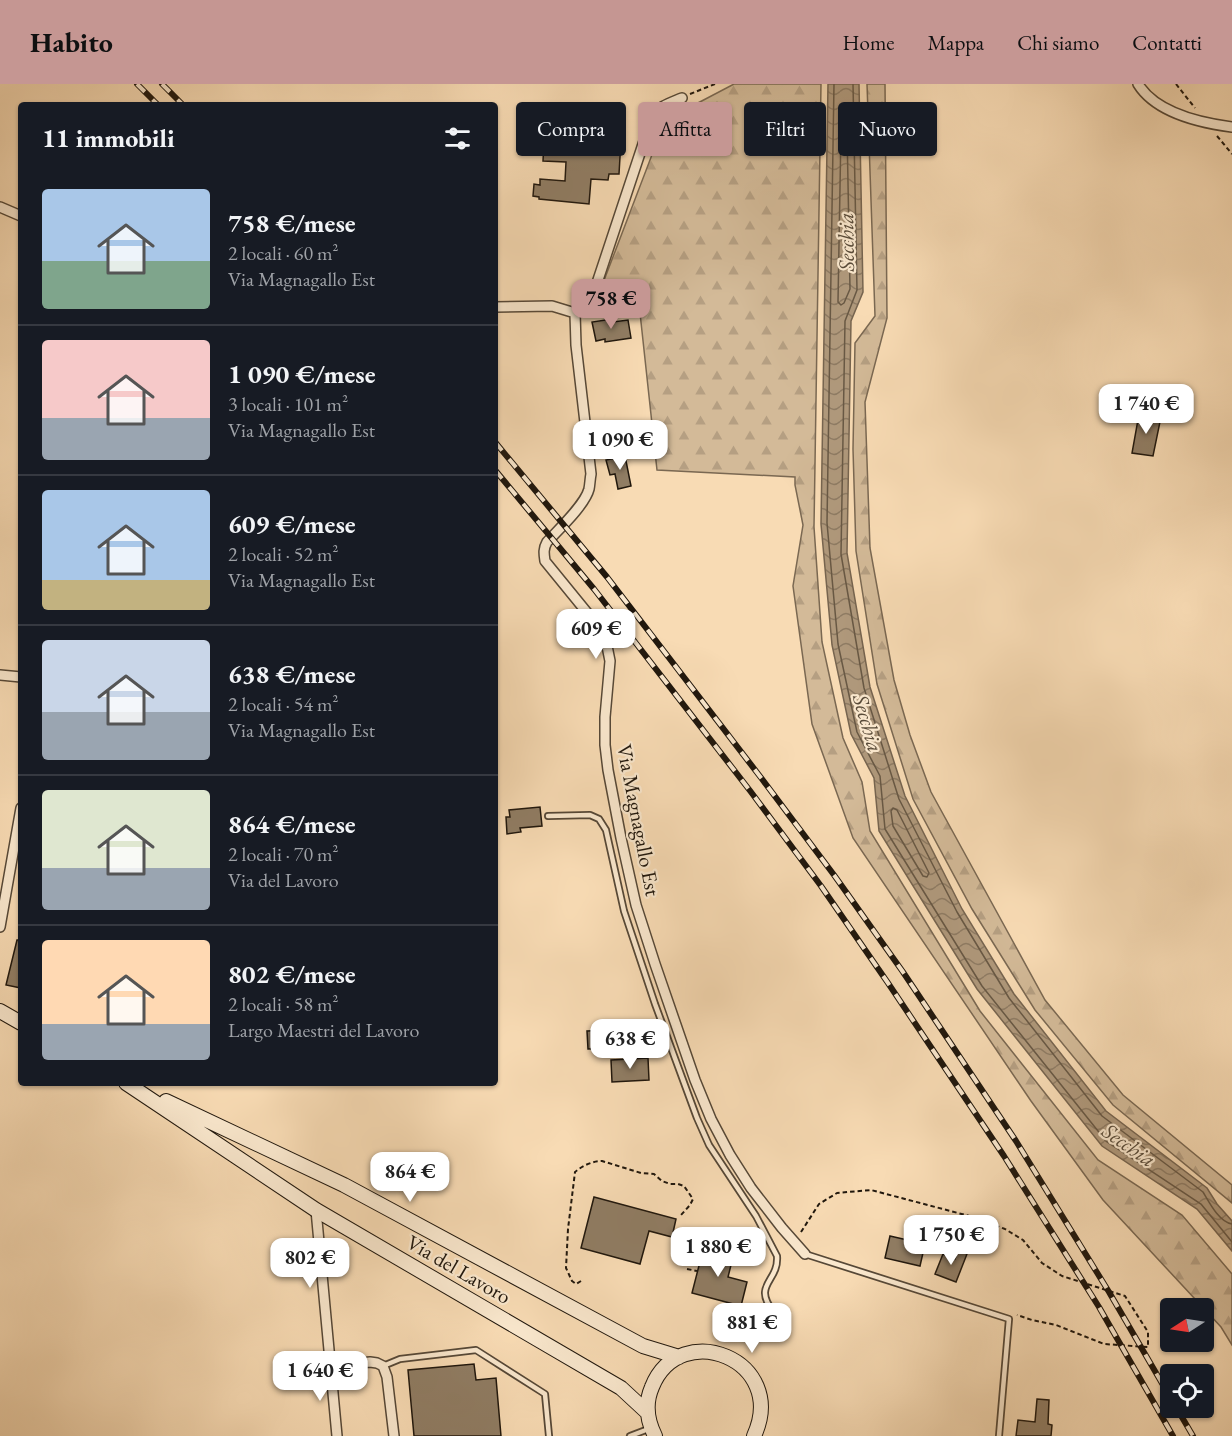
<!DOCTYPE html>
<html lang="it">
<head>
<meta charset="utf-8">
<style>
  :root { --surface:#171b24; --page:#242831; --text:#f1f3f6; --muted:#9ea1a6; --line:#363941; --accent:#c59692 }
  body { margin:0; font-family:"EB Garamond",serif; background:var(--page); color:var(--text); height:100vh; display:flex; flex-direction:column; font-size:22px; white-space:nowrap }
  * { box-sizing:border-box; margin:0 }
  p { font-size:20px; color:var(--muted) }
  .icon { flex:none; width:33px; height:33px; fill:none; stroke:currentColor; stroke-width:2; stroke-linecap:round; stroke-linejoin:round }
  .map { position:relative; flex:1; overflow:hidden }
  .side { position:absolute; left:18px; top:18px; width:480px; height:984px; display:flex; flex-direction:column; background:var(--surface); border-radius:6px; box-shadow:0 2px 4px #0004 }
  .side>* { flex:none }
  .banner { position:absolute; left:516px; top:18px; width:570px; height:54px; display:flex; gap:12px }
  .needle { width:39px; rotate:258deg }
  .fabs { position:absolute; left:1160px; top:1214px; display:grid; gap:12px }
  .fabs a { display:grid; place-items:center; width:54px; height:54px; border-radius:6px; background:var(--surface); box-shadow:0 2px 4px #0004; font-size:30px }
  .price { position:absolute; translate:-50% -51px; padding:0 14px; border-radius:12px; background:#fff; color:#222; font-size:20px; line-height:39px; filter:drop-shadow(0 2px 3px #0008) }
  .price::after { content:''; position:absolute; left:50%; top:36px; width:18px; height:14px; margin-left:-9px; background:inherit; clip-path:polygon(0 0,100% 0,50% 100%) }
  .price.active { background:var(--accent); color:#111 }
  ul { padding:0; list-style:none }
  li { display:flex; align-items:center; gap:18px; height:150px; padding:0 24px }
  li+li { border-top:2px solid var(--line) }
  li span { display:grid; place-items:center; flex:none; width:168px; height:120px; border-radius:6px; color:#555 }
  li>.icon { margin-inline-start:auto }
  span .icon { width:72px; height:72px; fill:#fffc; stroke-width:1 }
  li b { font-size:26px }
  h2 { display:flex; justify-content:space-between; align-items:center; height:72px; padding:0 24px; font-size:26px }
  .pill { padding:0 21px; border-radius:6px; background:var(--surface); box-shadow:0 2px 4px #0004; font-size:21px; line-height:54px }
  .pill.active { background:var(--accent); color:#111 }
  header { display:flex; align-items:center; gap:36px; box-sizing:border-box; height:84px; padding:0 30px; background:var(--accent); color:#111 }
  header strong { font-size:28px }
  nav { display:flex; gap:33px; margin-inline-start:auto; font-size:21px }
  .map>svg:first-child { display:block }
  .forest { fill:url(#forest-firs); stroke:#7a6852; stroke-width:1.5 }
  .water { fill:url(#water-waves); stroke:#76644f; stroke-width:1.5 }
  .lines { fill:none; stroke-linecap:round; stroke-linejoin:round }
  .shore { stroke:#685844; stroke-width:1.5 }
  .building { fill:#907d64; stroke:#20170d; stroke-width:1.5 }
  .lane-casing { stroke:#564837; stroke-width:8 }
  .street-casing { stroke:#564837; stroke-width:12 }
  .secondary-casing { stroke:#20170d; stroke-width:16 }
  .path { stroke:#20170d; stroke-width:2; stroke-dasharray:4.5 3; stroke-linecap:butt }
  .lane { stroke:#fae8ce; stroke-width:4.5 }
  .street { stroke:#fae8ce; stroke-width:9 }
  .secondary { stroke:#fae8ce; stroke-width:14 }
  .rail-casing { stroke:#20170d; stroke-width:6 }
  .rail { stroke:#fae8ce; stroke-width:4; stroke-dasharray:11; stroke-linecap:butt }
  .labels { text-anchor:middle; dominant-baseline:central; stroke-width:4.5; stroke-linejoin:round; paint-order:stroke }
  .street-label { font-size:21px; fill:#20170d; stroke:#fae8ce }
  .water-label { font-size:22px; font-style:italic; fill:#594b39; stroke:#fae8ce }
</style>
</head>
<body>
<header>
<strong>Habito</strong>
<nav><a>Home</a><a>Mappa</a><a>Chi siamo</a><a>Contatti</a></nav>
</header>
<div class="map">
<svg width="1232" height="1352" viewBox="0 0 1232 1352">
  <defs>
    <pattern id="forest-firs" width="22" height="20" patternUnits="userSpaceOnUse" patternTransform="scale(1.5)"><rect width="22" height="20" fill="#d3ba98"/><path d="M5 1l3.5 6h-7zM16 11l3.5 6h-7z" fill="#b59f82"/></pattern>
    <pattern id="water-waves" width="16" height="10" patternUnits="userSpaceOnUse" patternTransform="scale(1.5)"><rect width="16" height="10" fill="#af987b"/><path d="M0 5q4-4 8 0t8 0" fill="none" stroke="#8e7b63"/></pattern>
  </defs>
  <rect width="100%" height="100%" fill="#f8dbb4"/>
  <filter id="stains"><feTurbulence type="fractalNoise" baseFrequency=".00333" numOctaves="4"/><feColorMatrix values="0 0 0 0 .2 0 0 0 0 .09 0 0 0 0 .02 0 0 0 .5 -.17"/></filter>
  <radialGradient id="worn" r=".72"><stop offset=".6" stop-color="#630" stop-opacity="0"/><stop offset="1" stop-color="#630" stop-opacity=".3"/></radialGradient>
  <path class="forest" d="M734 0H821L814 443 822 558 843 654 862 698 870 747 980 927 1098 1076 1182 1131 1232 1190V1261L1221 1243 1103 1116 1031 1017 853 754 812 640 793 502 803 441 795 401V393L657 386 640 229 595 220 658 55 673 35 696 20Z
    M867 0H885L887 234 865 318 870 464 894 596 910 651 931 708 1045 916 1123 1011 1232 1101V1119L1113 1021 1035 926 972 825 913 715 877 600 856 467 853 365 855 259 875 232Z"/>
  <path class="water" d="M828 0H859L863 208 851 237 847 469 870 603 905 712 962 825 1014 910 1106 1027 1207 1104 1217 1120 1232 1137V1167L1197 1125 1102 1062 977 905 879 747 874 694 851 650 832 561 821 440Z"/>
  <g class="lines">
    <path class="shore" d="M834 0 827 439 838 560 857 648 880 692 885 745 982 902 1106 1057 1201 1120 1232 1158
      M853 0 857 206 845 237 841 470 864 604 899 715 957 828 1009 914 1102 1032 1203 1108C1209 1118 1219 1138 1232 1140
      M844 43 847 46 850 205 844 219 841 221 838 218 841 46 842 43Z
      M893 724 897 726 929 789 927 793 923 792 893 742 891 727Z"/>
  </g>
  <path class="building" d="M585 54 621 56 619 90H609L608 96 591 95 589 120 539 115V113L533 112 534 100 540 101V95L565 97 566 78 543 77 544 58 585 61Z
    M612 235 613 238 628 236 631 254 605 258V255L596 257 592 238Z
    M1139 330 1161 333 1153 372 1132 369Z
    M625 372 631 402 618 405 615 390 610 391 606 376Z
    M540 723 542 742 520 744 521 748 507 750 506 733H510L509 726Z
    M17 856H21V904L6 901Z
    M617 946 618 964 588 965 587 947Z
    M648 974 649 996 612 998 611 976Z
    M594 1113 676 1135 672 1153 649 1147 640 1180 581 1164Z
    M890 1152 925 1160 920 1182 885 1174Z
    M704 1162 734 1169 728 1193 747 1198 741 1222 692 1209Z
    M958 1166 967 1170 956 1198 935 1190 943 1170 955 1175Z
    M474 1280 476 1296 496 1294 501 1352H414L408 1286Z
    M1037 1315 1049 1316 1048 1340 1052 1341 1051 1352H1016L1018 1336 1035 1338Z"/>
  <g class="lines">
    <defs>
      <path id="lane" d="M548 732 590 731 599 735 606 746 624 827 655 920 697 1034 709 1061 756 1132 777 1172C779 1198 752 1200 773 1227
        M805 1170 1009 1235 999 1352
        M383 1282 400 1275 476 1266 545 1310 549 1352
        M630 1352 651 1344"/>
      <path id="street" d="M1138 0C1156 29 1201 39 1232 43
        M682 14C670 19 659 22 652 33L591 217 575 229 576 261 591 390C590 395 590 400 589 405 585 421 558 446 547 458 543 465 544 470 545 477L598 542 606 557 610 577 605 633V661L608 686 621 754 636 821 655 880 695 996 711 1035 730 1071 751 1104 782 1144 805 1170
        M0 123 21 132
        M495 223 552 222 575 229
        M0 591 21 593
        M0 843 21 724
        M316 1126 337 1352
        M330 1282 370 1278 377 1279 383 1282 387 1293 394 1352"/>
      <path id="secondary" d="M0 927 21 939
        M126 999 316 1126 621 1304 648 1329
        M166 1017 344 1101 643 1262 679 1273
        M655 1352C647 1336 645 1319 652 1303 680 1233 789 1276 754 1352"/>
    </defs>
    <use href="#lane" class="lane-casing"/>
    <use href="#street" class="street-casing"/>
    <use href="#secondary" class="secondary-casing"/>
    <path class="path" d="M1176 0 1195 24
      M690 10 715 0
      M1217 52 1232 70
      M801 1148 819 1120 837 1109 871 1106 973 1133 1005 1145 1023 1156 1042 1179 1062 1192 1125 1212 1148 1248V1263L1104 1260 1056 1241 1032 1236 1017 1231
      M687 1185 697 1187
      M581 1197 576 1200 572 1197 566 1184 568 1145 575 1088C582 1082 592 1077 602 1077L641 1089 654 1090 662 1097 670 1100H678L684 1102 693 1115 690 1121 681 1131"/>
    <use href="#lane" class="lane"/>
    <use href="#street" class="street"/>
    <use href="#secondary" class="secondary"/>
    <defs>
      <path id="rail" d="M137 0 158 21
        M162 0 183 21
        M495 358 607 493 762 695 834 791 903 888 1016 1057 1109 1208 1170 1313
        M495 386 594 505 751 708 821 802 888 899 1004 1072 1099 1223 1173 1352
        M1176 1323 1193 1352"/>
    </defs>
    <use href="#rail" class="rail-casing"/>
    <use href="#rail" class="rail"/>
  </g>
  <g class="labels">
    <g class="street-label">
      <text transform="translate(639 736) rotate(79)">Via Magnagallo Est</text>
      <text transform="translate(459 1185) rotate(30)">Via del Lavoro</text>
    </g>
    <g class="water-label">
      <text transform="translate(846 158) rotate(-91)">Secchia</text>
      <text transform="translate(868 639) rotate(74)">Secchia</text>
      <text transform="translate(1129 1061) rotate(35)">Secchia</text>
    </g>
  </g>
  <rect width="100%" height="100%" filter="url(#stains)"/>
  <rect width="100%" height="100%" fill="url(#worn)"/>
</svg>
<div class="fabs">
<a><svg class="needle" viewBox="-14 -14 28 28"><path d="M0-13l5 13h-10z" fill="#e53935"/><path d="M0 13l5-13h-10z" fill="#9ea1a6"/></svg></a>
<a><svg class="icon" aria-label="locate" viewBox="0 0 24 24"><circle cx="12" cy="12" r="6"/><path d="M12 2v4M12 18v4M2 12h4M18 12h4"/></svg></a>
</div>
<b class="price active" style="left:611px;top:246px">758 €</b>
<b class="price" style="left:1146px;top:351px">1 740 €</b>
<b class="price" style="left:620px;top:387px">1 090 €</b>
<b class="price" style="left:596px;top:576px">609 €</b>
<b class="price" style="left:630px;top:986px">638 €</b>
<b class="price" style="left:410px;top:1119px">864 €</b>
<b class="price" style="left:951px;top:1182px">1 750 €</b>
<b class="price" style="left:718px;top:1194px">1 880 €</b>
<b class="price" style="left:310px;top:1205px">802 €</b>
<b class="price" style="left:752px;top:1270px">881 €</b>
<b class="price" style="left:320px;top:1318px">1 640 €</b>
<div class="banner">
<a class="pill">Compra</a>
<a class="pill active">Affitta</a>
<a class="pill">Filtri</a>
<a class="pill">Nuovo</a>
</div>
<section class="side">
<h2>11 immobili<svg class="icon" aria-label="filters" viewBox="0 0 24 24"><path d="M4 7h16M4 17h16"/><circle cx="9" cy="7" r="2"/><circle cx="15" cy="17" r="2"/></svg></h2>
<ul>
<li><span style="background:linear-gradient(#a9c7e8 60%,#7fa58c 0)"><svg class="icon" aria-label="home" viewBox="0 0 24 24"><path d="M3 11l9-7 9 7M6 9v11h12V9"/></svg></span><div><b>758 €/mese</b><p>2 locali · 60 m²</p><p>Via Magnagallo Est</p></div></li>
<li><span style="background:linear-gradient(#f6c9c9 65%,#9aa5b1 0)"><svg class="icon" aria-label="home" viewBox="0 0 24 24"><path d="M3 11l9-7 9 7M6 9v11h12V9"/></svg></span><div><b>1 090 €/mese</b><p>3 locali · 101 m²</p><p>Via Magnagallo Est</p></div></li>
<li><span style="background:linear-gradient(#a9c7e8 75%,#c2b280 0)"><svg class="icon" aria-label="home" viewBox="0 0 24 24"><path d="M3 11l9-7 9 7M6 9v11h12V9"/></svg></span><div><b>609 €/mese</b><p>2 locali · 52 m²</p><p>Via Magnagallo Est</p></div></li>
<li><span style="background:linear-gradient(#c9d6e8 60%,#9aa5b1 0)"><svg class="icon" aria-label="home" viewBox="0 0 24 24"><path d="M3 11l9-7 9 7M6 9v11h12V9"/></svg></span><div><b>638 €/mese</b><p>2 locali · 54 m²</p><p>Via Magnagallo Est</p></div></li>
<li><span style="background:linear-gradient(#dfe7d0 65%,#9aa5b1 0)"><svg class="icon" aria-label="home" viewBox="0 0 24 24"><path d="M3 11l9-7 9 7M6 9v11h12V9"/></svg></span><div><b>864 €/mese</b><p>2 locali · 70 m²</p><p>Via del Lavoro</p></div></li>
<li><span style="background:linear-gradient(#ffd9b3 70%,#9aa5b1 0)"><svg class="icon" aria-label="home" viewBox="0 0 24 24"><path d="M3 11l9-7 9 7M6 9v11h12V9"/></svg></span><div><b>802 €/mese</b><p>2 locali · 58 m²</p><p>Largo Maestri del Lavoro</p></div></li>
</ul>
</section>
</div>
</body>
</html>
